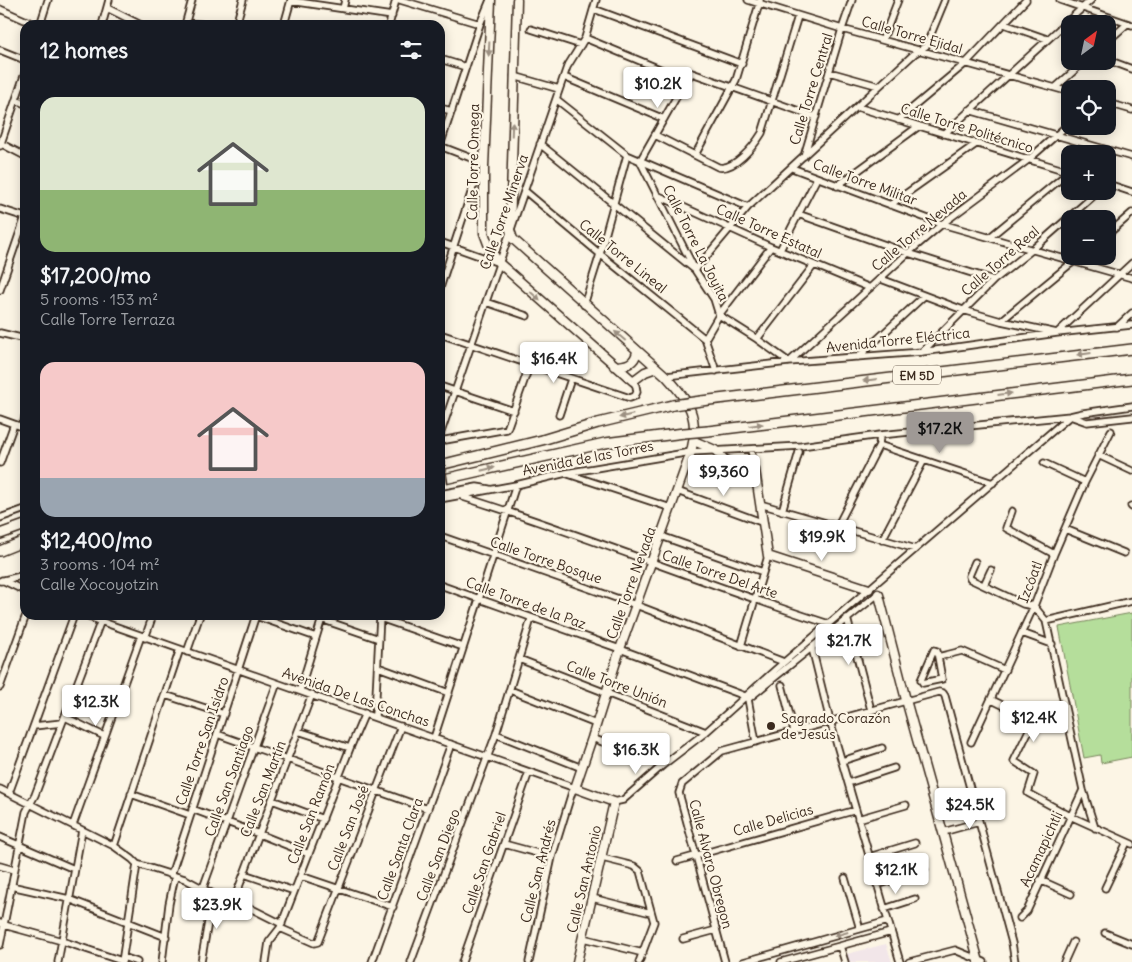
<!DOCTYPE html>
<html lang="en">
<head>
<meta charset="utf-8">
<style>
  :root { --surface:#171b24; --page:#20242c; --text:#f1f3f6; --muted:#9ea1a6; --accent:#9f9995 }
  body { margin:0; font-family:Delius,sans-serif; background:var(--page); color:var(--text); height:100vh; display:flex; flex-direction:column; font-size:19px; white-space:nowrap }
  * { box-sizing:border-box; margin:0 }
  p { font-size:16px; color:var(--muted) }
  .icon { flex:none; width:28px; height:28px; fill:none; stroke:currentColor; stroke-width:2; stroke-linecap:round; stroke-linejoin:round }
  .map { position:relative; flex:1; overflow:hidden }
  .sheet { position:absolute; left:20px; top:20px; width:425px; height:600px; display:flex; flex-direction:column; background:var(--surface); border-radius:15px; box-shadow:0 2px 12px #0003 }
  .sheet>* { flex:none }
  .needle { width:32px; rotate:33deg }
  .fabs { position:absolute; left:1061px; top:15px; display:grid; gap:10px }
  .fabs a { display:grid; place-items:center; width:55px; height:55px; border-radius:10px; background:var(--surface); box-shadow:0 2px 12px #0003; font-size:25px }
  .price { position:absolute; translate:-50% -42px; padding:0 11px; border-radius:5px; background:#fff; color:#222; font-size:16px; line-height:32px; filter:drop-shadow(0 1px 2px #0008) }
  .price::after { content:''; position:absolute; left:50%; top:30px; width:15px; height:11px; margin-left:-8px; background:inherit; clip-path:polygon(0 0,100% 0,50% 100%) }
  .price.selected { background:var(--accent); color:#111 }
  ul { padding:0; list-style:none }
  li { display:grid; align-content:center; gap:10px; height:265px; padding:0 20px }
  li span { display:grid; place-items:center; height:155px; border-radius:15px; color:#555 }
  li>.icon { margin-inline-start:auto }
  span .icon { width:90px; height:90px; fill:#fffc; stroke-width:1 }
  li b { font-size:21px }
  h2 { display:flex; justify-content:space-between; align-items:center; height:60px; padding:0 20px; font-size:21px }
  .map>svg:first-child { display:block }
  .built { fill:#f2e6e9 }
  .green { fill:#b5de9b; stroke:#78845c }
  .lines { fill:none; stroke-linecap:round; stroke-linejoin:round }
  .minor-casing { stroke:#3b2a1e; stroke-width:9 }
  .major-casing { stroke:#3b2a1e; stroke-width:11 }
  .highway-casing { stroke:#3b2a1e; stroke-width:12 }
  .minor { stroke:#fcf5e5; stroke-width:5.5 }
  .major { stroke:#fcf5e5; stroke-width:8 }
  .highway { stroke:#fcf5e5; stroke-width:9 }
  .minor-bridge-casing { stroke:#3b2a1e; stroke-width:9; stroke-linecap:butt }
  .highway-bridge-casing { stroke:#3b2a1e; stroke-width:12; stroke-linecap:butt }
  .minor-bridge { stroke:#fcf5e5; stroke-width:5.5 }
  .highway-bridge { stroke:#fcf5e5; stroke-width:9 }
  .oneway { fill:#9c9082 }
  .poi-dot { fill:#3b2a1e; stroke:#fcf5e5; stroke-width:2 }
  .labels { text-anchor:middle; dominant-baseline:central; stroke-width:4.5; stroke-linejoin:round; paint-order:stroke }
  .shield { fill:#fcf5e5; stroke:#75675a; stroke-width:1 }
  .shield-label { font-size:12px; font-weight:bold; fill:#3b2a1e }
  .street-label { font-size:14px; fill:#3b2a1e; stroke:#fcf5e5 }
  .poi-label { font-size:14px; fill:#3b2a1e; stroke:#fcf5e5; text-anchor:start }
</style>
</head>
<body>
<div class="map">
<svg width="1132" height="962" viewBox="0 0 1132 962">
  <rect width="100%" height="100%" fill="#fcf5e5"/>
  <filter id="ink" filterUnits="userSpaceOnUse"><feTurbulence type="fractalNoise" baseFrequency=".02" numOctaves="2"/><feDisplacementMap in="SourceGraphic" scale="10" xChannelSelector="R" yChannelSelector="G"/><feConvolveMatrix kernelMatrix="1 2 1 2 8 2 1 2 1" color-interpolation-filters="sRGB"/></filter>
  <g filter="url(#ink)">
    <path class="built" d="M886 944 892 962H845L843 955Z"/>
    <path class="green" d="M1132 613V757L1101 763 1100 755 1084 758 1059 627Z"/>
    <g class="lines">
      <defs>
        <path id="minor" d="M400 0 480 24
          M748 0 842 29 1070 92
          M1060 0 1132 25
          M291 1 392 16
          M107 8 141 25
          M0 9 36 25
          M343 9 345 0
          M594 9 742 64
          M186 23 209 25
          M1004 24 1047 39
          M40 25 48 0
          M102 25 109 0
          M185 25 192 0
          M236 25 243 0
          M284 25 291 0
          M389 25 396 0
          M531 29 581 45
          M585 38 686 80
          M883 39 898 0
          M1108 41 1127 24
          M0 50 25 60
          M440 59 466 67
          M1108 60 1132 69
          M829 72 879 86
          M514 76 559 89
          M564 77 664 119
          M1056 87 1085 61
          M556 99 627 155 748 207
          M16 100 25 104
          M1108 103 1132 110
          M857 107 1070 172
          M440 108 452 111
          M969 110 1132 157
          M898 120 966 63 1026 0
          M944 134 1091 0
          M655 135 718 167C734 171 754 146 762 133L798 16
          M0 143 25 156
          M540 144 694 269
          M0 146 25 73
          M440 146 480 24 490 0
          M440 146 484 163
          M695 155 736 80 760 1
          M804 156 842 29 852 0
          M640 161 695 270 714 299 719 315 757 339 789 362 908 253 942 224 1028 160 1070 123
          M640 161 686 80 692 73 816 117
          M792 168 942 224 1132 278
          M1108 184 1132 192
          M837 186 919 126
          M525 191 600 254 705 339
          M657 195 771 247 870 288
          M890 205 976 144
          M0 209 25 217
          M798 214 908 253 994 280
          M1108 234 1132 213
          M990 237 1069 172
          M440 242 499 263
          M780 250 817 178
          M695 270 748 207 914 54 926 46 945 0
          M881 279 963 310 1001 321 1057 333 1132 263
          M440 288 473 187 483 176
          M0 290 25 217
          M486 302 527 316
          M584 305 600 254 627 155
          M1001 321 1069 265 1082 256
          M1117 327 1132 313
          M0 333 25 339
          M440 334 630 398 635 396 637 392 636 386 633 381
          M757 339 814 265
          M922 352 994 280 1033 249 1099 191
          M858 357 924 296
          M716 371 705 339 719 315 771 247
          M666 376 789 362 922 352 1057 333 1132 325
          M440 386 514 411
          M559 415 571 379
          M0 419 25 428
          M23 427 25 416
          M440 435 567 67 585 38 596 0
          M440 441 507 429 530 364
          M879 445 993 483
          M751 450 755 470
          M1098 455 1132 471
          M0 463 14 424
          M1044 463 1085 482
          M568 474 671 508
          M677 491 764 523
          M440 494 477 487 489 489
          M463 497C586 535 706 585 829 624
          M440 499 516 485 566 473 691 452 801 446 880 435 1070 416 1087 422 1132 417
          M760 504 916 549
          M1131 506 1132 507
          M782 511 799 452
          M1012 511 1006 528 1054 554
          M0 518 25 509
          M837 527 879 445 880 435
          M1065 529 1124 553
          M440 536 636 605 784 662
          M661 536 763 572
          M882 540 924 460
          M975 562 969 576 970 579 1023 604 1034 606 1046 621 1132 601
          M2 580 25 591
          M0 581 25 575
          M440 585 620 649 745 696
          M984 585 991 570
          M83 615 575 788 572 792 552 857 529 962
          M256 616 316 637
          M380 618 463 647
          M847 618 871 710
          M321 619 379 639
          M1046 621 1083 790 1095 828
          M1022 633 1052 644
          M145 638 153 615
          M741 646 768 556
          M812 648 830 721 900 962
          M934 650 937 651 942 679 923 683 921 680Z
          M187 652 200 615
          M938 657 962 651 1005 670
          M519 659 706 732
          M378 667 449 693
          M782 685 794 731
          M0 687 26 615
          M300 690 323 615
          M510 690 596 724
          M165 695 224 714
          M746 697 748 699 756 742
          M748 699 878 594
          M992 700 1029 718 1031 726 1014 761 1034 774 1028 793 1070 816 1132 844
          M375 716 380 615
          M65 717 104 736
          M34 726 62 723
          M298 731 350 748
          M217 734 428 809
          M496 734 582 768
          M434 738 516 485
          M592 738 663 765
          M971 742 1034 606 1054 554 1085 482 1111 431
          M842 761 882 748
          M848 783 894 768
          M0 789 114 846 132 859 137 864 122 962
          M9 793 74 615
          M131 794 190 815
          M272 800 323 819
          M614 802 623 800 663 765 706 732 775 670 1070 416 1083 413 1132 406
          M192 809 259 834 309 854
          M858 819 906 805
          M73 825 141 636
          M943 832 979 822
          M0 837 74 869
          M504 844 552 857
          M114 846 180 649
          M869 857 915 843
          M602 858 634 866 640 871 654 922 639 962
          M677 861 856 810
          M137 864 185 879 213 894 234 900 312 694
          M0 866 14 870
          M244 874 294 891
          M171 875 256 615
          M301 876 393 907
          M845 878 860 929
          M1040 880 1071 894
          M877 885 925 870
          M11 886 69 899 166 937
          M203 888 277 683
          M1105 888 1127 842
          M592 898 651 913
          M234 900 282 924
          M884 909 915 899
          M1020 918 1027 911 1083 790
          M0 923 4 925 62 941 122 961
          M280 928 314 943 318 942 401 726
          M1105 933 1132 944
          M583 938 643 953
          M683 939 716 930
          M0 945 26 812 35 795 103 615
          M840 946 845 962
          M123 957 137 962
          M58 962 82 830
          M162 962 169 904 175 876
          M201 962 213 894
          M266 962 269 942 280 928 350 748 365 713
          M372 962 451 744
          M411 962 496 734 531 619
          M462 962 529 772
          M725 962 679 793 682 784 722 751 939 692 943 693 945 696 1012 943 1015 962
          M743 962 888 921
          M781 962 891 932
          M909 962 955 950 984 962
          M1064 962 1073 942"/>
        <path id="major" d="M491 0 484 167V233L490 249 499 263 633 381 645 372 656 368
          M517 0 510 230 513 239 666 376C689 401 700 417 691 452L620 649 592 738 575 788 614 802 577 962
          M614 366C626 366 635 364 637 351
          M694 441 715 450 725 460 755 470 768 556 869 589
          M878 594 879 595 906 700 979 962"/>
        <path id="highway" d="M701 401 1132 349
          M708 431 1132 379
          M440 465 542 440 598 423 673 405
          M440 480 605 443 684 433
          M0 534 25 525
          M0 551 25 541"/>
      </defs>
      <use href="#minor" class="minor-casing"/>
      <use href="#major" class="major-casing"/>
      <use href="#highway" class="highway-casing"/>
      <use href="#minor" class="minor"/>
      <use href="#major" class="major"/>
      <use href="#highway" class="highway"/>
      <defs>
        <path id="minor-bridge" d="M440 458 444 484"/>
        <path id="highway-bridge" d="M673 405 701 401
          M684 433 708 431"/>
      </defs>
      <use href="#minor-bridge" class="minor-bridge-casing"/>
      <use href="#highway-bridge" class="highway-bridge-casing"/>
      <use href="#minor-bridge" class="minor-bridge"/>
      <use href="#highway-bridge" class="highway-bridge"/>
    </g>
    <defs><path id="oneway-solid" d="M-6-.8H1V-3.2L6.5 0L1 3.2V.8H-6Z" transform="scale(1.25)"/></defs>
    <g class="oneway">
      <use href="#oneway-solid" transform="translate(489 49) rotate(93)"/>
      <use href="#oneway-solid" transform="translate(512 129) rotate(-88)"/>
      <use href="#oneway-solid" transform="translate(535 296) rotate(42)"/>
      <use href="#oneway-solid" transform="translate(620 336) rotate(-139)"/>
      <use href="#oneway-solid" transform="translate(1084 354) rotate(173)"/>
      <use href="#oneway-solid" transform="translate(870 380) rotate(173)"/>
      <use href="#oneway-solid" transform="translate(1005 394) rotate(-7)"/>
      <use href="#oneway-solid" transform="translate(626 416) rotate(167)"/>
      <use href="#oneway-solid" transform="translate(756 425) rotate(-7)"/>
      <use href="#oneway-solid" transform="translate(488 469) rotate(-13)"/>
      <use href="#oneway-solid" transform="translate(841 934) rotate(164)"/>
    </g>
  </g>
  <circle class="poi-dot" cx="771" cy="726" r="5"/>
  <g class="labels">
    <rect class="shield" x="893" y="365.5" width="48" height="19" rx="4"/>
    <g class="shield-label">
      <text x="917" y="375">EM 5D</text>
    </g>
    <g class="street-label">
      <text transform="translate(912 35) rotate(16)">Calle Torre Ejidal</text>
      <text transform="translate(811 89) rotate(-73)">Calle Torre Central</text>
      <text transform="translate(967 128) rotate(17)">Calle Torre Politécnico</text>
      <text transform="translate(473 162) rotate(-89)">Calle Torre Omega</text>
      <text transform="translate(865 182) rotate(20)">Calle Torre Militar</text>
      <text transform="translate(504 212) rotate(-71)">Calle Torre Minerva</text>
      <text transform="translate(919 230) rotate(-40)">Calle Torre Nevada</text>
      <text transform="translate(769 231) rotate(24)">Calle Torre Estatal</text>
      <text transform="translate(696 243) rotate(63)">Calle Torre La Joyita</text>
      <text transform="translate(623 256) rotate(39)">Calle Torre Lineal</text>
      <text transform="translate(1000 261) rotate(-41)">Calle Torre Real</text>
      <text transform="translate(898 340) rotate(-6)">Avenida Torre Eléctrica</text>
      <text transform="translate(588 458) rotate(-11)">Avenida de las Torres</text>
      <text transform="translate(546 560) rotate(19)">Calle Torre Bosque</text>
      <text transform="translate(720 574) rotate(19)">Calle Torre Del Arte</text>
      <text transform="translate(1030 582) rotate(-69)">Izcóatl</text>
      <text transform="translate(631 583) rotate(-70)">Calle Torre Nevada</text>
      <text transform="translate(526 603) rotate(20)">Calle Torre de la Paz</text>
      <text transform="translate(617 684) rotate(21)">Calle Torre Unión</text>
      <text transform="translate(356 697) rotate(19)">Avenida De Las Conchas</text>
      <text transform="translate(202 741) rotate(-71)">Calle Torre San Isidro</text>
      <text transform="translate(229 781) rotate(-70)">Calle San Santiago</text>
      <text transform="translate(263 789) rotate(-69)">Calle San Martín</text>
      <text transform="translate(311 814) rotate(-69)">Calle San Ramón</text>
      <text transform="translate(773 820) rotate(-16)">Calle Delicias</text>
      <text transform="translate(348 828) rotate(-69)">Calle San José</text>
      <text transform="translate(400 849) rotate(-70)">Calle Santa Clara</text>
      <text transform="translate(1041 849) rotate(-65)">Acamapichtli</text>
      <text transform="translate(438 855) rotate(-69)">Calle San Diego</text>
      <text transform="translate(484 863) rotate(-71)">Calle San Gabriel</text>
      <text transform="translate(711 864) rotate(75)">Calle Alvaro Obregon</text>
      <text transform="translate(538 871) rotate(-76)">Calle San Andrés</text>
      <text transform="translate(584 879) rotate(-77)">Calle San Antonio</text>
    </g>
    <g class="poi-label">
      <text x="781" y="718">Sagrado Corazón<tspan x="781" dy="16">de Jesús</tspan></text>
    </g>
  </g>
</svg>
<div class="fabs">
<a><svg class="needle" viewBox="-14 -14 28 28"><path d="M0-13l5 13h-10z" fill="#e53935"/><path d="M0 13l5-13h-10z" fill="#9ea1a6"/></svg></a>
<a><svg class="icon" aria-label="locate" viewBox="0 0 24 24"><circle cx="12" cy="12" r="6"/><path d="M12 2v4M12 18v4M2 12h4M18 12h4"/></svg></a>
<a>+</a>
<a>−</a>
</div>
<b class="price" style="left:658px;top:109px">$10.2K</b>
<b class="price" style="left:554px;top:384px">$16.4K</b>
<b class="price selected" style="left:940px;top:454px">$17.2K</b>
<b class="price" style="left:724px;top:497px">$9,360</b>
<b class="price" style="left:822px;top:562px">$19.9K</b>
<b class="price" style="left:849px;top:666px">$21.7K</b>
<b class="price" style="left:96px;top:727px">$12.3K</b>
<b class="price" style="left:1034px;top:743px">$12.4K</b>
<b class="price" style="left:636px;top:775px">$16.3K</b>
<b class="price" style="left:970px;top:830px">$24.5K</b>
<b class="price" style="left:896px;top:895px">$12.1K</b>
<b class="price" style="left:217px;top:930px">$23.9K</b>
<section class="sheet">
<h2>12 homes<svg class="icon" aria-label="filters" viewBox="0 0 24 24"><path d="M4 7h16M4 17h16"/><circle cx="9" cy="7" r="2"/><circle cx="15" cy="17" r="2"/></svg></h2>
<ul>
<li><span style="background:linear-gradient(#dfe7d0 60%,#8fb573 0)"><svg class="icon" aria-label="home" viewBox="0 0 24 24"><path d="M3 11l9-7 9 7M6 9v11h12V9"/></svg></span><div><b>$17,200/mo</b><p>5 rooms · 153 m²</p><p>Calle Torre Terraza</p></div></li>
<li><span style="background:linear-gradient(#f6c9c9 75%,#9aa5b1 0)"><svg class="icon" aria-label="home" viewBox="0 0 24 24"><path d="M3 11l9-7 9 7M6 9v11h12V9"/></svg></span><div><b>$12,400/mo</b><p>3 rooms · 104 m²</p><p>Calle Xocoyotzin</p></div></li>
</ul>
</section>
</div>
</body>
</html>
